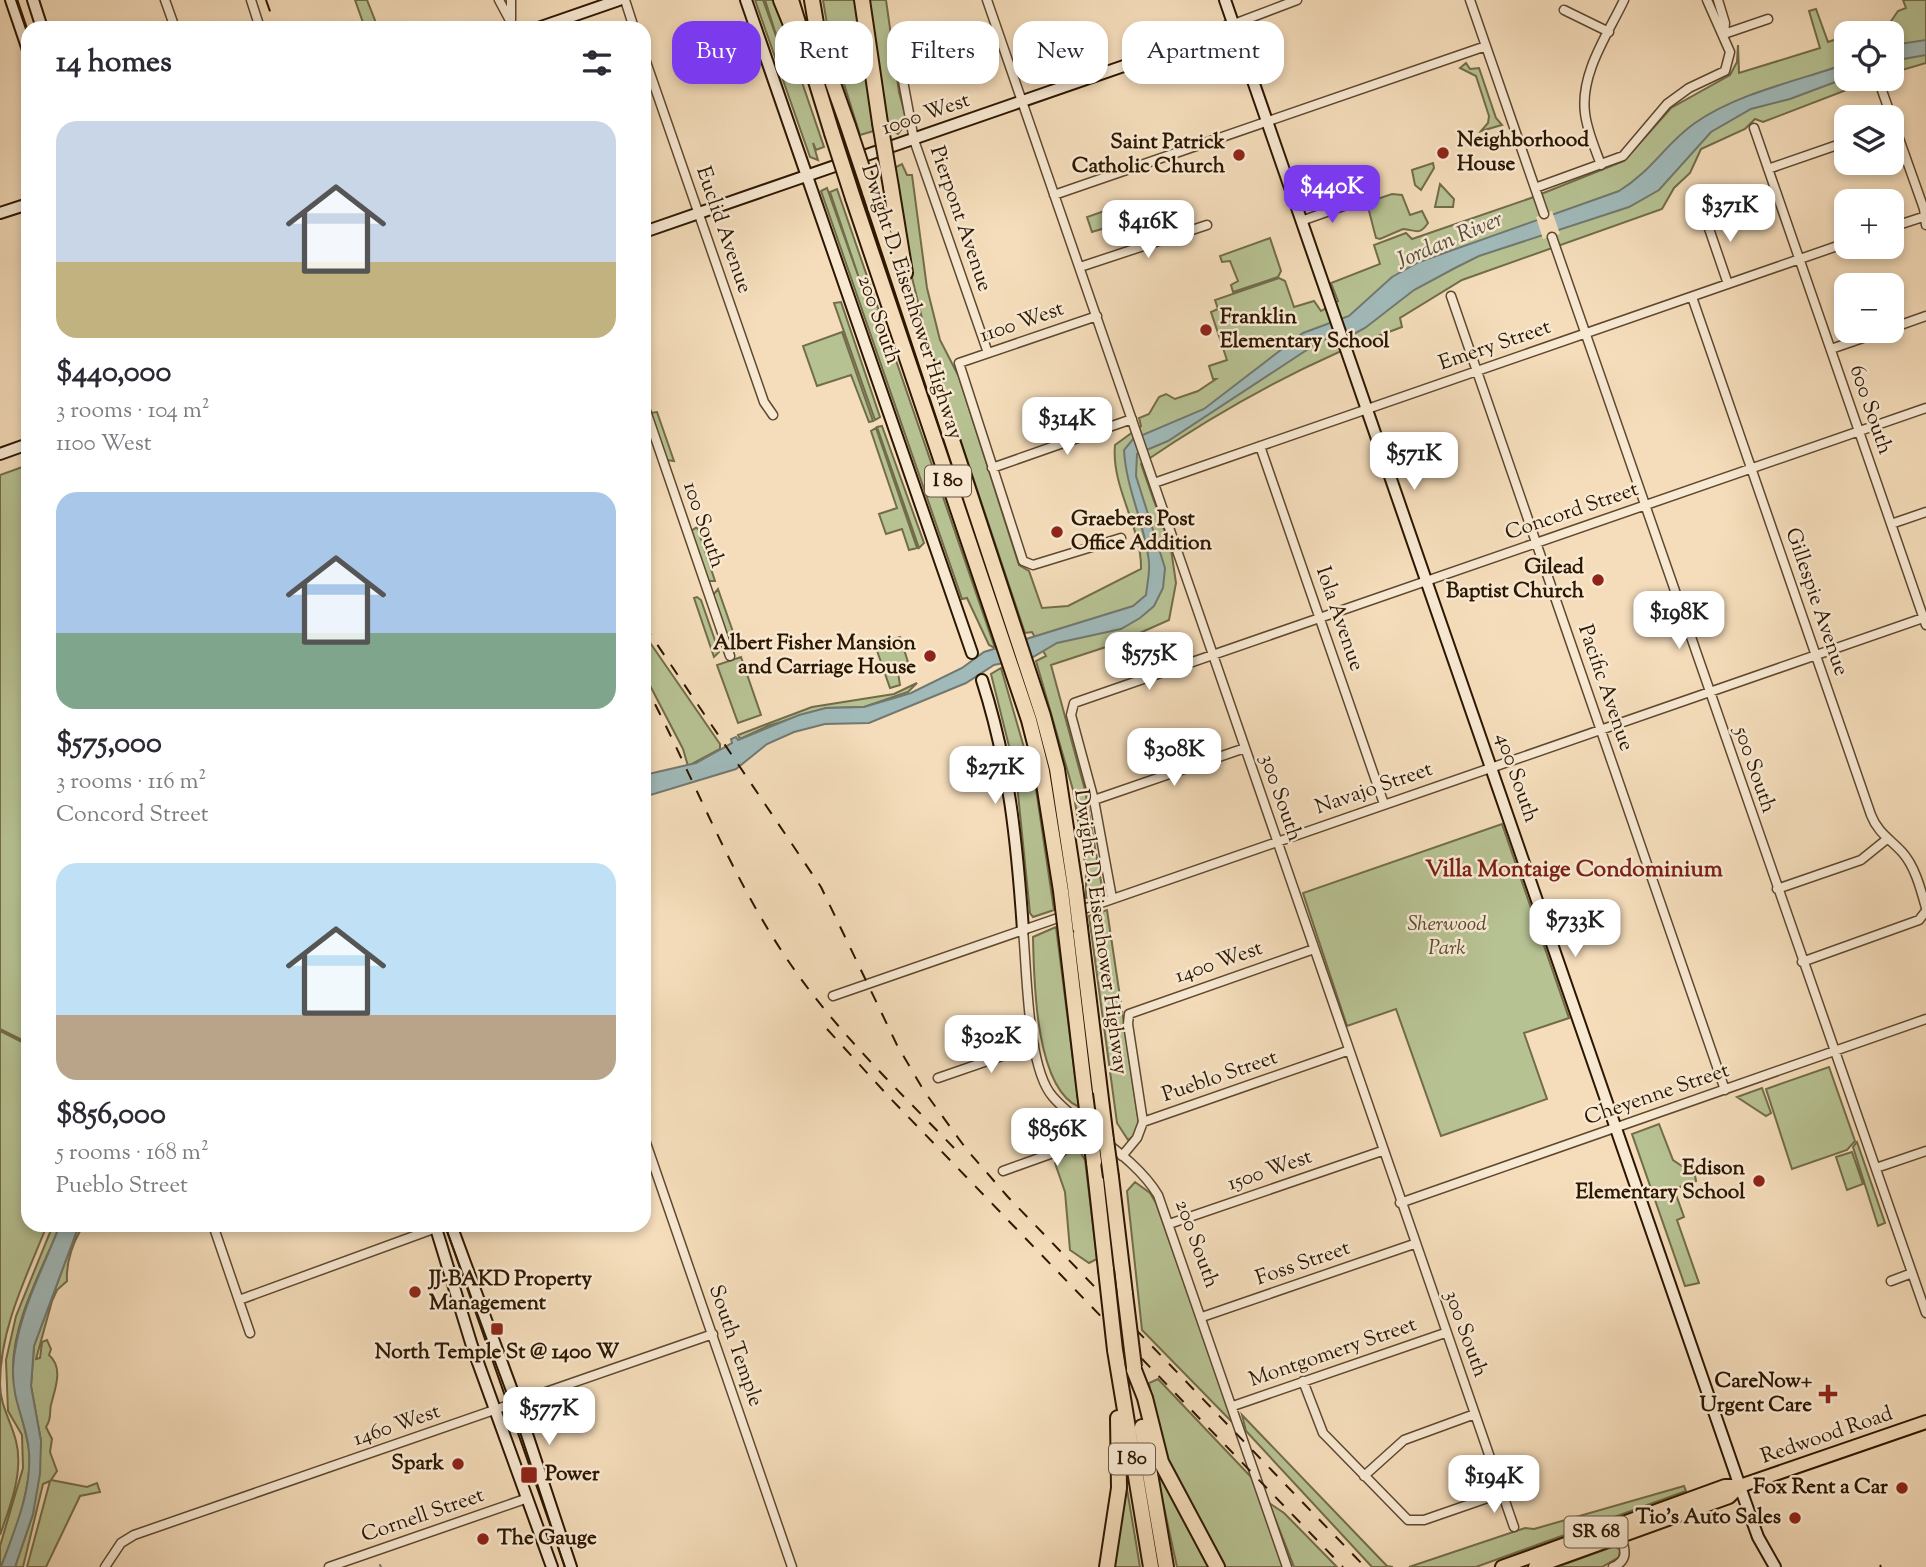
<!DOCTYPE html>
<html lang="en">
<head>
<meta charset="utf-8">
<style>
  :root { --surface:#fff; --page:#f2f2f3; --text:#2b2b33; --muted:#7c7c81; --accent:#7c3aed }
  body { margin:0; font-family:"Sorts Mill Goudy",serif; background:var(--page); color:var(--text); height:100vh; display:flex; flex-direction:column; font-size:26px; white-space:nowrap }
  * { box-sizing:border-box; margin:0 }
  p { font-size:23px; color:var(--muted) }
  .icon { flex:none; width:38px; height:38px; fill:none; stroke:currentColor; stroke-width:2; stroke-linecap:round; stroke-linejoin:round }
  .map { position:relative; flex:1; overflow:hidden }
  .details { position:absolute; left:21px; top:21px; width:630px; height:1211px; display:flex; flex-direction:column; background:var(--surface); border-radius:21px; box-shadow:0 4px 10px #0003 }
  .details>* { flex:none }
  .banner { position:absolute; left:672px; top:21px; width:665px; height:63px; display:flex; gap:14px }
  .buttons { position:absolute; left:1834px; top:21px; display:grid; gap:14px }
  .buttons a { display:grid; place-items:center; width:70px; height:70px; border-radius:14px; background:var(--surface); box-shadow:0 4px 10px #0003; font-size:35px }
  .price { position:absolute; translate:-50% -60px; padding:0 16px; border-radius:14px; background:#fff; color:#222; font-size:23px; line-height:46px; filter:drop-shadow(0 2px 4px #0008) }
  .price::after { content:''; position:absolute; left:50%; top:42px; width:21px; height:16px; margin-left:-10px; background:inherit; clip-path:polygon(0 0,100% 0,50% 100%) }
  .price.active { background:var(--accent); color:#fff }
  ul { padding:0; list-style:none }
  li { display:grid; align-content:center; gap:14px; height:371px; padding:0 35px }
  li span { display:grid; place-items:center; height:217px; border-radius:21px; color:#555 }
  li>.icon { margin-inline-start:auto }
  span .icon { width:126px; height:126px; fill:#fffc; stroke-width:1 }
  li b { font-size:30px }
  h2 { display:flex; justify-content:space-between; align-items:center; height:84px; padding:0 35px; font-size:30px }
  .pill { padding:0 24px; border-radius:21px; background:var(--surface); box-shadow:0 4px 10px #0003; font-size:24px; line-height:63px }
  .pill.active { background:var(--accent); color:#fff }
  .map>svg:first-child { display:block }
  .green { fill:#b7c293; stroke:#726c4a; stroke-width:2 }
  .water { fill:#a0baba; stroke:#727870; stroke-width:2 }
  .pier { fill:#f5ddbb }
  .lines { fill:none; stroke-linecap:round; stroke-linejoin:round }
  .stream { stroke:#727870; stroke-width:2 }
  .street-casing { stroke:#5e482f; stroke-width:11 }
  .secondary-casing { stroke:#2c1600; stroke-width:14 }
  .primary-casing { stroke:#2c1600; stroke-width:16 }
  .highway-casing { stroke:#2c1600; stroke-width:18 }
  .street { stroke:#f8e9d3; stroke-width:8 }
  .secondary { stroke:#f8e9d3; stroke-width:10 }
  .primary { stroke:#f5ddbb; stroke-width:12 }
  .highway { stroke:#f5ddbb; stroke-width:14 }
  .tram { stroke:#2c1600; stroke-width:2 }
  .rail { stroke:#2c1600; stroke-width:2; stroke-dasharray:12 12; stroke-linecap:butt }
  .highway-bridge-casing { stroke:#2c1600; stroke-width:18; stroke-linecap:butt }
  .highway-bridge { stroke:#f5ddbb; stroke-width:14 }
  .poi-dot { fill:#8f2418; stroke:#f8e9d3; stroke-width:2.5 }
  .labels { text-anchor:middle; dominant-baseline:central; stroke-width:5; stroke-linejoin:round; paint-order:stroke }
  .shield { fill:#f8e9d3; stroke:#69553f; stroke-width:2 }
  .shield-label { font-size:19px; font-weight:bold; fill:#2c1600 }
  .street-label { font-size:21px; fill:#2c1600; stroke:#f8e9d3 }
  .poi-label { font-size:21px; font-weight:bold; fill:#2c1600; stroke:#f8e9d3; text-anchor:end }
  .park-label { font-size:21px; font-style:italic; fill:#564a2c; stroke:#f8e9d3 }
  .water-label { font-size:23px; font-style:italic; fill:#554f41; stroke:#f8e9d3 }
  .neighbourhood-label { font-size:23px; font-weight:bold; fill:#7a1f14; stroke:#f8e9d3 }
</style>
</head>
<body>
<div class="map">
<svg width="1926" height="1567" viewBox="0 0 1926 1567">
  <rect width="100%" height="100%" fill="#f5ddbb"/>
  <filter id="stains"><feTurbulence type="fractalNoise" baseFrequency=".00286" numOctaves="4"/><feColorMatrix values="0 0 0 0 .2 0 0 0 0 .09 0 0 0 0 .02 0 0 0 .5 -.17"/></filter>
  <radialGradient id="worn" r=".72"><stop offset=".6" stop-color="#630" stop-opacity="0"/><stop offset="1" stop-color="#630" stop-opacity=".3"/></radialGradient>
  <path class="green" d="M355 0H367L378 28H365Z
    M755 0H763L780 47 765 0H774L824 147 816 150 813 143 818 160 810 157Z
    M823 0H857L877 130 860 135 829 36Z
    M868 0H886L899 92 907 122 898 134 886 127Z
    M1903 0H1926V63L1892 73V33H1858L1886 24 1887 27 1898 11 1906 8Z
    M1816 9 1828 42 1846 36V79H1875L1763 122 1755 119 1745 129 1701 149 1690 173 1674 188 1662 209 1462 280 1400 318 1402 327C1309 360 1223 408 1141 464L1171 549 1176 583 1169 620 1115 644 1051 665 1085 790 1103 893 1086 898V869L1073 790 1036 661 1046 656 1032 632 1025 633 928 343 906 253 892 169 902 164 907 175H912L927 288 940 340 959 377 1019 565 1029 571 1042 608 1068 606 1141 569C1142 527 1111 488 1115 445L1141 426 1139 418 1149 414 1159 397 1166 394 1175 399 1198 391 1216 379H1213L1209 366 1227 360 1211 312 1218 309 1215 300 1279 278 1285 281 1294 307 1314 301 1321 311 1338 301 1331 283 1380 264 1374 245 1406 233 1412 239 1531 198 1624 161 1671 108 1730 75 1737 62 1738 45 1739 73 1820 48 1809 11Z
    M1466 63 1470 69 1479 68 1496 118 1502 125 1481 131 1488 123 1489 116 1476 76 1460 68Z
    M1433 163 1434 168 1421 190 1415 185 1412 170Z
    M1440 184 1454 199 1453 207H1435Z
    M827 188 859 278 830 192 837 189 995 648 989 645 967 598 962 599 821 191Z
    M1392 194 1402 195 1410 215 1422 211 1428 223C1419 236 1416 230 1403 229L1380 239 1376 238 1368 207 1374 200Z
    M1110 209 1115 225 1092 232 1087 217Z
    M1270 238 1281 271 1278 277 1233 292 1231 285 1238 281 1230 261 1222 262 1220 256Z
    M841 302 880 417 875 420 834 303Z
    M842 332 873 421 869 422 851 375 817 386 803 346Z
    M657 412 674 461 666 460 650 413Z
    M882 426 924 543 919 548 877 427Z
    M876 428 917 548 909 550 902 529 886 534 879 514 897 508 871 431Z
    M28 465V1043L0 1029V475Z
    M697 527 715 581H708L691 531Z
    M718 589 739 649 735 650 731 649 713 595Z
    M697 597 701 600 719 652 714 657 694 598Z
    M644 634 720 744V749L688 766 683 749 644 674Z
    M900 637 908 662 897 667 900 685 890 688 875 645Z
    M741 657 761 715 738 723 717 665Z
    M1001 668 1036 789 1054 910 1033 917 1030 913 1016 774 991 674Z
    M917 683 908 692 864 707 826 708 768 726 740 739 738 735 812 707 894 694Z
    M1502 824 1569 1018 1524 1033 1547 1099 1441 1136 1396 1009 1347 1026 1303 893Z
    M1107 910 1138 1117C1139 1126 1137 1135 1128 1140L1117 1123 1089 916Z
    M1056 927 1079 1107C1035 1088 1034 980 1033 937Z
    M0 1031 28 1045V1225H47C27 1276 0 1327 0 1384 0 1405 11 1421 16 1441 24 1471 10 1507 0 1535Z
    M1829 1067 1855 1141 1847 1150 1792 1169 1766 1089Z
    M1762 1088 1771 1113 1766 1116 1737 1097Z
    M1659 1124 1673 1160 1695 1175 1696 1181 1674 1189 1684 1217 1677 1220 1699 1283 1685 1286 1632 1134Z
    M1857 1142 1885 1223 1878 1226 1853 1147Z
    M1077 1146 1085 1160 1097 1259 1089 1263 1070 1250 1065 1192 1055 1163Z
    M1852 1152 1863 1184 1847 1190 1836 1157Z
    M1135 1182 1150 1193 1156 1203 1234 1424 1142 1330 1127 1191Z
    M53 1225H60C42 1270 12 1322 13 1371 14 1398 25 1424 29 1450 33 1479 15 1542 0 1567V1546L23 1468 22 1435 8 1411 6 1360 16 1316Z
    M79 1225H94L81 1229C71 1247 66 1263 67 1281L57 1290 52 1301 36 1359 40 1358 42 1342 47 1340 51 1349 49 1355C63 1367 56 1386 52 1401 48 1411 53 1417 46 1427L52 1439 50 1452 57 1471 51 1480 87 1487 97 1483 100 1492 80 1496 46 1567H27L50 1481 43 1484 23 1567H15L33 1514 41 1441 31 1386 34 1346Z
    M1158 1379 1253 1479 1283 1567H1222C1185 1502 1160 1459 1149 1383Z
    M1242 1415 1387 1566 1393 1567H1372L1246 1431Z
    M1162 1474 1210 1567H1177L1157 1475Z
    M1684 1486 1686 1491 1476 1567H1409L1525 1528 1534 1529Z
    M1123 1488 1127 1489 1140 1567H1112Z
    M1269 1503 1284 1513 1337 1567H1294Z
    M1615 1546 1620 1550 1619 1557 1602 1567H1557Z"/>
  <path class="water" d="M1926 40V55L1892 61V45Z
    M1846 64V78L1790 99 1751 109 1711 132 1659 190 1629 207 1479 256 1455 268 1414 290 1365 328 1352 335 1322 340 1168 441 1137 454 1136 476 1165 568 1163 588 1154 606 1140 618 1121 629 1057 643 1033 657 994 665 966 683 869 723 825 724 794 732 767 744 736 769 644 797V775L696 763 732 743 731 739 736 737 738 740 799 715 826 708 864 707 911 693 962 668 984 652 1133 606 1146 595C1147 585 1150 573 1149 562 1145 524 1126 489 1124 450L1133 439 1204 409 1303 333 1349 316 1392 277 1419 262 1619 191C1652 171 1666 143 1695 123 1738 93 1797 81 1846 64Z
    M60 1225H79L34 1346 31 1386 41 1441 40 1474 33 1514 15 1567H1C14 1531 32 1491 29 1452 27 1422 12 1404 13 1368 16 1318 42 1271 60 1225Z"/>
  <path class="pier" d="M1552 211 1560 234 1543 239 1536 217Z"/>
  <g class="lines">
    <path class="stream" d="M380 1565 381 1567"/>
    <defs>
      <path id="street" d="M165 0 175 28
        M251 0 260 28
        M499 0 514 28
        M625 0 634 28
        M987 0 1514 1527
        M1470 0 1544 214
        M1718 0 1725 23 1724 34
        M1564 10 1609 32
        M511 20V0
        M1234 24 1297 0
        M1724 34 1768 19
        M898 54 914 140 988 353
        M644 56 764 402 773 415
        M1879 82 1924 209 1926 225
        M1754 128 1926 625
        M1601 165C1595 148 1587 131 1585 113 1580 73 1608 34 1624 0
        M1768 169 1846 142
        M1535 188 1623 156 1667 104 1689 88 1725 71 1730 52 1707 0
        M1054 195 1486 46
        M1704 214 1728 284
        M1301 221 1352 203
        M1892 227 1926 216
        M1552 237 1926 1313
        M1080 267 1207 225
        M1451 296 1725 1090
        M1692 297 1871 815C1878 833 1890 839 1902 852 1915 866 1921 890 1926 908
        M1097 316 959 363 1023 561 1033 565 1121 538
        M1892 328 1926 316
        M1831 349 1883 331
        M644 405 730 656
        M1260 446 1384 804
        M992 468 1132 419
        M1154 483 1846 243
        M1891 524 1926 512
        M1094 800 1245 748
        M1777 889 1861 860 1887 839
        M1112 898 1094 800 1071 715 1074 703 1926 408
        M1023 930C1027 970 1027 1068 1053 1097 1084 1132 1133 1154 1158 1195L1287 1567
        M1802 962 1919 920 1926 911
        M833 996 1926 617
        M938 1078 1034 1045
        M1143 1122 1347 1051
        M644 1137 792 1567
        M1122 1156 1137 1138 1143 1122 1128 1024 1129 1014 1314 949
        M1876 1168 1926 1151
        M1003 1171 1056 1152 1083 1124
        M1400 1203 1926 1019
        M1169 1224 1382 1151
        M213 1225 250 1333
        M1891 1281 1912 1273
        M239 1300 436 1228
        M1202 1317 1414 1244
        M1303 1381 1323 1433 1408 1520H1424L1502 1493
        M1233 1406 1445 1333
        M1364 1476 1404 1440 1475 1414
        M105 1567 121 1543 134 1535 713 1334
        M329 1567 528 1498
        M1613 1567C1629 1560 1625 1550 1621 1535"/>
      <path id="secondary" d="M11 0 28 50
        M33 0 42 28
        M746 0 972 653
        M1225 0 1745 1501 1758 1537 1775 1567
        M538 28 619 0
        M0 213 28 204
        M644 232 1170 50 1234 24
        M0 454 28 444
        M982 680C1009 764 1017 842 1023 930
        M435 1225 472 1346 552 1567
        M451 1225 517 1404 571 1567"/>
      <path id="primary" d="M1502 1567 1725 1486H1740L1926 1422
        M1535 1567 1729 1497 1740 1486"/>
      <path id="highway" d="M781 0 790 22
        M791 0 832 133
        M812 0 820 47 848 126
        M862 0 880 123
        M891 187 905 273
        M870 192 1043 716 1057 769 1075 887
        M853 198 1029 720 1042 771 1061 891
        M1080 928 1106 1140
        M1066 933 1085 1094
        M1094 1162 1106 1270
        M1111 1177 1125 1294
        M1115 1350 1151 1567
        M1134 1370 1145 1398 1161 1462 1217 1567
        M1142 1427 1166 1567
        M1107 1567 1119 1488 1118 1418"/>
    </defs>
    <use href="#street" class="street-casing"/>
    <use href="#secondary" class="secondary-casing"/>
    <use href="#primary" class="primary-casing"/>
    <use href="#highway" class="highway-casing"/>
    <use href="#street" class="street"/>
    <use href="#secondary" class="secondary"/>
    <use href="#primary" class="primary"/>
    <use href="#highway" class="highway"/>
    <path class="tram" d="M16 0 28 35
      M445 1225 565 1567"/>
    <path class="rail" d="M266 0 276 28
      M644 625 821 887 897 1045 924 1091 967 1150 1008 1197 1365 1567
      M644 683C692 773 728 871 785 956 832 1027 895 1087 954 1148
      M827 1029 890 1098 1343 1567
      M1880 1565 1881 1567"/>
    <defs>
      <path id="highway-bridge" d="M880 123 891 187
        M848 126 870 192
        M832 133 853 198
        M1075 887 1080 928
        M1061 891 1066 933
        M1085 1094 1094 1162
        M1106 1140 1111 1177
        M1106 1270 1115 1350
        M1125 1294 1134 1367"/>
    </defs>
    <use href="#highway-bridge" class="highway-bridge-casing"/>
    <use href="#highway-bridge" class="highway-bridge"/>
  </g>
  <g class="poi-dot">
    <circle cx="1443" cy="153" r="7"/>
    <circle cx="1239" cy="155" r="7"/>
    <circle cx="1206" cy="330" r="7"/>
    <circle cx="1057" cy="532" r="7"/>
    <circle cx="1598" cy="580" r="7"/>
    <circle cx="930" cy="656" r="7"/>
    <circle cx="1759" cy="1181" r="7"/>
    <circle cx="415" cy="1292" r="7"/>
    <rect x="490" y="1322" width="14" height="14" rx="3.5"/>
    <path d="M1824.5 1383.5h7v7h7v7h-7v7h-7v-7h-7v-7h7z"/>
    <circle cx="458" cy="1464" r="7"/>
    <rect x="520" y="1466" width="18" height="18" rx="3.5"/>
    <circle cx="1902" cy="1488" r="7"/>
    <circle cx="1795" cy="1518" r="7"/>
    <circle cx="483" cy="1539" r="7"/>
  </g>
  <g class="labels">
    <g class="shield">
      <rect x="925" y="465.5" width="46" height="31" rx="5"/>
      <rect x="1109" y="1443.5" width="46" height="31" rx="5"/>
      <rect x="1564.5" y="1516.5" width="63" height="31" rx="5"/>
    </g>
    <g class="shield-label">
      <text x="948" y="481">I 80</text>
      <text x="1132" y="1459">I 80</text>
      <text x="1596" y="1532">SR 68</text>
    </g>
    <g class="street-label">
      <text transform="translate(926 115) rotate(-19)">1000 West</text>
      <text transform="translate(960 219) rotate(71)">Pierpont Avenue</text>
      <text transform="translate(723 230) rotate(71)">Euclid Avenue</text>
      <text transform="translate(911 302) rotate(72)">Dwight D. Eisenhower Highway</text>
      <text transform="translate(878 320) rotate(71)">200 South</text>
      <text transform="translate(1022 323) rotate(-19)">1100 West</text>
      <text transform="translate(1495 346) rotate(-19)">Emery Street</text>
      <text transform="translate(1870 410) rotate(71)">600 South</text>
      <text transform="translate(1572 512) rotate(-19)">Concord Street</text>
      <text transform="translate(703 525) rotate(71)">100 South</text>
      <text transform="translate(1816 602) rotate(71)">Gillespie Avenue</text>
      <text transform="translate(1339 619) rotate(71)">Iola Avenue</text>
      <text transform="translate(1605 688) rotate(71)">Pacific Avenue</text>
      <text transform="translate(1754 770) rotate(71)">500 South</text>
      <text transform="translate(1516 778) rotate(71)">400 South</text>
      <text transform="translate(1374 789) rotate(-19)">Navajo Street</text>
      <text transform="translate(1280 798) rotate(71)">300 South</text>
      <text transform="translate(1100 932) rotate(82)">Dwight D. Eisenhower Highway</text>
      <text transform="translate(1219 963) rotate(-19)">1400 West</text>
      <text transform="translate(1220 1077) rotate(-19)">Pueblo Street</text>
      <text transform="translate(1657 1095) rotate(-19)">Cheyenne Street</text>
      <text transform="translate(1270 1171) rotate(-19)">1500 West</text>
      <text transform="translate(1196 1244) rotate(70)">200 South</text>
      <text transform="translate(1303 1264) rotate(-19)">Foss Street</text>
      <text transform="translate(1465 1334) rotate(70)">300 South</text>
      <text transform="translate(735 1346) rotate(71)">South Temple</text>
      <text transform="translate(1333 1353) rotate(-19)">Montgomery Street</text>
      <text transform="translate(397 1426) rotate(-19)">1460 West</text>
      <text transform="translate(1827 1436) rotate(-19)">Redwood Road</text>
      <text transform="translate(423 1516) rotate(-19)">Cornell Street</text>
    </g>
    <g class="poi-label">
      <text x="1457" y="141" text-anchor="start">Neighborhood<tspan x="1457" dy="24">House</tspan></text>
      <text x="1225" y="143">Saint Patrick<tspan x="1225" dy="24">Catholic Church</tspan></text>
      <text x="1220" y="318" text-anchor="start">Franklin<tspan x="1220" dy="24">Elementary School</tspan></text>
      <text x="1071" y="520" text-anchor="start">Graebers Post<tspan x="1071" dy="24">Office Addition</tspan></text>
      <text x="1584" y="568">Gilead<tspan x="1584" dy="24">Baptist Church</tspan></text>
      <text x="916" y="644">Albert Fisher Mansion<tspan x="916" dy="24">and Carriage House</tspan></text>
      <text x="1745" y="1169">Edison<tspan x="1745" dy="24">Elementary School</tspan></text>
      <text x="429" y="1280" text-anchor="start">JJ-BAKD Property<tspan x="429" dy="24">Management</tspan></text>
      <text x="497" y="1353" text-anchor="middle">North Temple St @ 1400 W</text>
      <text x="1812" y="1382">CareNow+<tspan x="1812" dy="24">Urgent Care</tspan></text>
      <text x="444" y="1464">Spark</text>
      <text x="545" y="1475" text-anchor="start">Power</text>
      <text x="1888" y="1488">Fox Rent a Car</text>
      <text x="1781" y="1518">Tio's Auto Sales</text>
      <text x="497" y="1539" text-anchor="start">The Gauge</text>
    </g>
    <g class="park-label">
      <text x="1447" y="925">Sherwood<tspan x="1447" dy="24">Park</tspan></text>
    </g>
    <g class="water-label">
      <text transform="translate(1450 241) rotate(-23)">Jordan River</text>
    </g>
    <g class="neighbourhood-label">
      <text x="1574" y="870">Villa Montaige Condominium</text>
    </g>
  </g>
  <rect width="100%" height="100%" filter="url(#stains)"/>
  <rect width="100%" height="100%" fill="url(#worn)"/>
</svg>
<div class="buttons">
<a><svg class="icon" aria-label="locate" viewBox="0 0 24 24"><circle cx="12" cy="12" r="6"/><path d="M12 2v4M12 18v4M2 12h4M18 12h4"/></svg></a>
<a><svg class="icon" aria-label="layers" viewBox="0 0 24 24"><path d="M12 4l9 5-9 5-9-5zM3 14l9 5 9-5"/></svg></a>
<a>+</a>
<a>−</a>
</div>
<b class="price active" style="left:1332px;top:225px">$440K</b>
<b class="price" style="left:1730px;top:244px">$371K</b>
<b class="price" style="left:1148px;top:260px">$416K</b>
<b class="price" style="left:1067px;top:457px">$314K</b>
<b class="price" style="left:1414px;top:492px">$571K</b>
<b class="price" style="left:1679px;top:651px">$198K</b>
<b class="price" style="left:1149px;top:692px">$575K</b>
<b class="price" style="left:1174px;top:788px">$308K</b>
<b class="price" style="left:995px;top:806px">$271K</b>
<b class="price" style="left:1575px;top:959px">$733K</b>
<b class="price" style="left:991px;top:1075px">$302K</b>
<b class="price" style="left:1057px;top:1168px">$856K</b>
<b class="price" style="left:549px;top:1447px">$577K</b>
<b class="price" style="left:1494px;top:1515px">$194K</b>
<div class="banner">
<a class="pill active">Buy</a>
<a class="pill">Rent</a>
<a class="pill">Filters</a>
<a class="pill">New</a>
<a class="pill">Apartment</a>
</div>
<section class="details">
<h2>14 homes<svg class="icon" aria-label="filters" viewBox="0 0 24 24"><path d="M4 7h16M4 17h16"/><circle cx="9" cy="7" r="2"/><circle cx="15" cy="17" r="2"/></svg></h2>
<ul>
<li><span style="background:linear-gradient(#c9d6e8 65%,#c2b280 0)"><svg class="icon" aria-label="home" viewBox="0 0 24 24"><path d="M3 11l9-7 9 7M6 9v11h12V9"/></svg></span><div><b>$440,000</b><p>3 rooms · 104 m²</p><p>1100 West</p></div></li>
<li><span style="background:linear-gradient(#a9c7e8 65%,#7fa58c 0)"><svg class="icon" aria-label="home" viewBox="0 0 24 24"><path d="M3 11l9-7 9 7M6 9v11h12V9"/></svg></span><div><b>$575,000</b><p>3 rooms · 116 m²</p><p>Concord Street</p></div></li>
<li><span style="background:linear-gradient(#bfe0f5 70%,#b9a48a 0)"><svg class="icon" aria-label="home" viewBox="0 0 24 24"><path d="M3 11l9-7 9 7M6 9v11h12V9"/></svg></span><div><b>$856,000</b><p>5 rooms · 168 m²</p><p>Pueblo Street</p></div></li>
</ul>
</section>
</div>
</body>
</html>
